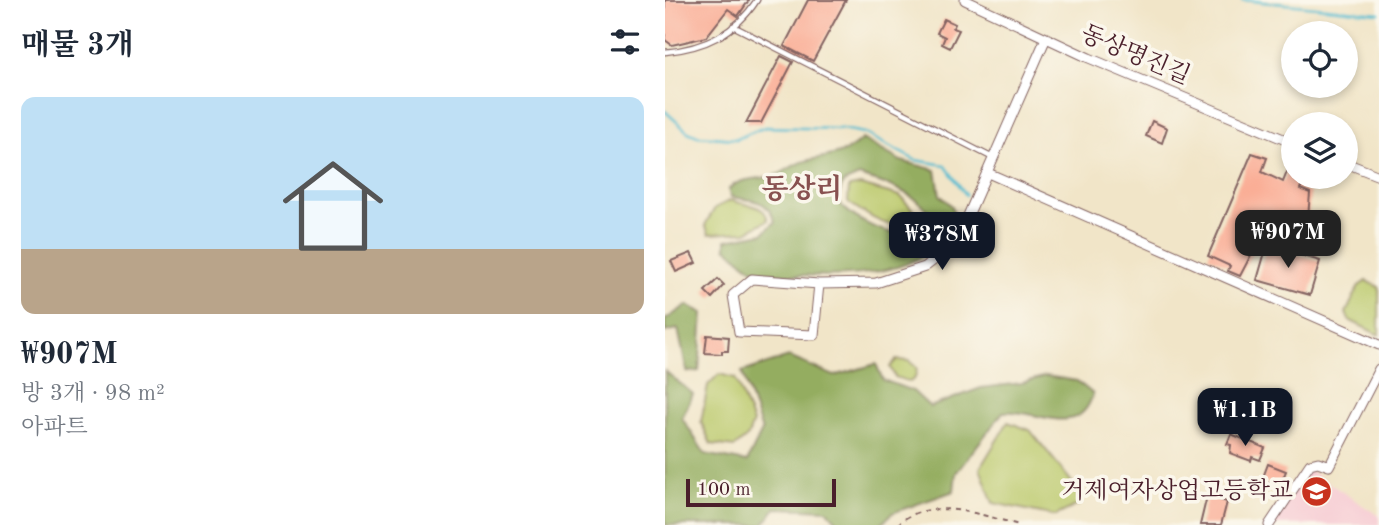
<!DOCTYPE html>
<html lang="ko">
<head>
<meta charset="utf-8">
<style>
  :root { --surface:#fff; --page:#f2f2f3; --text:#1f2937; --muted:#747a83; --accent:#111827 }
  body { margin:0; font-family:"Old Standard TT","Noto Serif KR",serif; background:var(--page); color:var(--text); height:100vh; display:flex; flex-direction:column; font-size:26px; white-space:nowrap }
  * { box-sizing:border-box; margin:0 }
  p { font-size:23px; color:var(--muted) }
  .icon { flex:none; width:38px; height:38px; fill:none; stroke:currentColor; stroke-width:2; stroke-linecap:round; stroke-linejoin:round }
  .map { position:relative; flex:1; overflow:hidden }
  .details { display:flex; flex-direction:column; background:var(--surface); width:665px }
  .details>* { flex:none }
  .fabs { position:absolute; left:616px; top:21px; display:grid; gap:14px }
  .fabs a { display:grid; place-items:center; width:77px; height:77px; border-radius:50%; background:var(--surface); box-shadow:0 4px 10px #0003; font-size:35px }
  .scale { position:absolute; left:21px; bottom:18px; width:150px; box-sizing:border-box; padding-left:7px; border:4px solid #4a1f2b; border-top:0; font-size:19px; line-height:24px; white-space:nowrap; color:#4a1f2b; -webkit-text-stroke:5px #fbf7ec; paint-order:stroke }
  .price { position:absolute; translate:-50% -60px; padding:0 16px; border-radius:14px; background:var(--accent); color:#fff; font-size:23px; line-height:46px; filter:drop-shadow(0 2px 4px #0008) }
  .price::after { content:''; position:absolute; left:50%; top:42px; width:21px; height:16px; margin-left:-10px; background:inherit; clip-path:polygon(0 0,100% 0,50% 100%) }
  .price.current { background:#222; color:#fff }
  ul { padding:0; list-style:none }
  li { display:grid; align-content:center; gap:14px; height:371px; padding:0 21px }
  li span { display:grid; place-items:center; height:217px; border-radius:14px; color:#555 }
  li>.icon { margin-inline-start:auto }
  span .icon { width:126px; height:126px; fill:#fffc; stroke-width:1 }
  li b { font-size:30px }
  h2 { display:flex; justify-content:space-between; align-items:center; height:84px; padding:0 21px; font-size:30px }
  main { display:flex; flex:1; min-height:0 }
  .map>svg:first-child { display:block }
  .built { fill:#f7cfd5 }
  .green { fill:#bbc96c; stroke:#82744c; stroke-width:2 }
  .forest { fill:#94ad60; stroke:#6f6646; stroke-width:2; fill-rule:evenodd }
  .lines { fill:none; stroke-linecap:round; stroke-linejoin:round }
  .stream { stroke:#53bcd1; stroke-width:2.5 }
  .building { fill:#faae96 }
  .service-casing { stroke:#846462; stroke-width:7 }
  .minor-casing { stroke:#846462; stroke-width:11 }
  .path { stroke:#846462; stroke-width:2; stroke-dasharray:5 5; stroke-linecap:butt }
  .service { stroke:#fff; stroke-width:4.5 }
  .minor { stroke:#fff; stroke-width:9 }
  .labels { text-anchor:middle; dominant-baseline:central; stroke-width:7; stroke-linejoin:round; paint-order:stroke }
  .street-label { font-size:24px; fill:#4a1f2b; stroke:#fbf7ec }
  .poi-label { font-size:24px; fill:#4a1f2b; stroke:#fbf7ec; text-anchor:end }
  .quarter-label { font-size:28px; font-weight:bold; fill:#885150; stroke:#fbf7ec }
</style>
</head>
<body>
<main>
<section class="details">
<h2>매물 3개<svg class="icon" aria-label="filters" viewBox="0 0 24 24"><path d="M4 7h16M4 17h16"/><circle cx="9" cy="7" r="2"/><circle cx="15" cy="17" r="2"/></svg></h2>
<ul>
<li><span style="background:linear-gradient(#bfe0f5 70%,#b9a48a 0)"><svg class="icon" aria-label="home" viewBox="0 0 24 24"><path d="M3 11l9-7 9 7M6 9v11h12V9"/></svg></span><div><b>₩907M</b><p>방 3개 · 98 m²</p><p>아파트</p></div></li>
</ul>
</section>
<div class="map">
<svg width="714" height="525" viewBox="0 0 714 525">
  <rect width="100%" height="100%" fill="#fbf7ec"/>
  <filter id="ink" filterUnits="userSpaceOnUse"><feTurbulence type="fractalNoise" baseFrequency=".0143" numOctaves="2"/><feDisplacementMap in="SourceGraphic" scale="14" xChannelSelector="R" yChannelSelector="G"/><feConvolveMatrix kernelMatrix="1 2 1 2 8 2 1 2 1" color-interpolation-filters="sRGB"/></filter>
  <filter id="wash" filterUnits="userSpaceOnUse"><feTurbulence type="fractalNoise" baseFrequency=".00686" numOctaves="4" result="noise"/><feDisplacementMap in="SourceGraphic" scale="28" xChannelSelector="R" yChannelSelector="G"/><feGaussianBlur stdDeviation="1.57" result="paint"/><feColorMatrix in="noise" values="0 0 0 0 0 0 0 0 0 0 0 0 0 0 0 0 0 1.4 0 .05"/><feComposite in="paint" operator="in"/></filter>
  <g filter="url(#wash)">
    <rect width="100%" height="100%" fill="#f1e5c8"/>
    <path class="built" d="M641 468 714 516V525H604Z"/>
    <path class="green" d="M195 185 235 196 252 214 249 225C224 231 203 216 183 202L184 187Z
      M66 200C81 207 99 202 103 220L81 232 44 234 40 225 50 208Z
      M701 281 714 287V335L684 320 681 313 694 286Z
      M231 360 244 361 252 368 250 378 245 382 230 377 225 367Z
      M54 374 70 378 88 422 83 436 70 447 46 444 36 422 43 385Z
      M343 422 365 430 410 486 415 504 390 516 328 503 315 468Z"/>
    <path class="forest" d="M197 139 236 161 271 170 275 195 287 206 291 222C263 276 186 278 133 275 119 274 103 275 90 270 80 266 70 254 61 248V240L98 233 110 222C102 198 88 201 66 197L63 190C74 177 92 180 108 176 118 174 127 165 137 162 159 156 181 156 197 139ZM194 176C222 184 247 191 266 214L262 230 251 238C220 233 194 225 172 201L178 183Z
      M22 305 38 313 34 371 22 372 13 329 0 332V320Z
      M124 357 169 376 211 364 218 380 248 391 265 407 316 388 357 383 381 376 412 381 428 394C414 441 371 408 338 412L291 473 289 491 227 513 216 525H175L162 510 111 508 98 525H0V371L28 394 17 418 40 454 82 462 97 431 77 372Z"/>
    <g class="lines">
      <path class="stream" d="M577 0 714 13
        M0 111 23 132 33 136 71 139 100 127 177 129 199 133 250 160 280 165 301 195"/>
    </g>
    <g id="blocks">
      <path class="building" d="M0 0H84L73 16 63 9 41 37 7 45 0 40Z
        M143 0H181L148 61 119 46Z
        M279 19 290 24 288 28 294 30 285 48 277 44 280 37 272 33Z
        M116 56 128 62 96 123H81Z
        M487 121 502 128 497 143 481 136Z
        M587 153 602 158 597 172 618 182 628 157V177H640L635 189 645 193 641 242 603 240 606 230 600 228 575 276 563 271 565 266 543 256Z
        M602 245 655 261 645 295 592 280Z
        M26 253 31 263 11 272 6 261Z
        M53 279 59 285 47 298 40 291Z
        M42 335 64 337 63 351H57V354L40 353Z
        M566 434 600 448 595 460 587 457 586 461 565 453 566 445 562 444Z
        M603 464 621 471 614 488 597 480Z
        M542 496 562 502 556 525H535Z"/>
    </g>
  </g>
  <g filter="url(#ink)">
    <use href="#blocks" fill-opacity="0" stroke="#846462" stroke-width="2"/>
    <g class="lines">
      <defs>
        <path id="service" d="M68 26 328 158
          M0 52C40 48 70 34 92 0"/>
        <path id="minor" d="M300 0 424 58 628 143
          M681 163 714 176
          M323 173 714 345
          M154 284 149 335 74 332 68 295 87 279 154 284 211 283 260 267 291 243 381 38
          M604 525 645 464 653 462 664 466 714 369"/>
      </defs>
      <use href="#service" class="service-casing"/>
      <use href="#minor" class="minor-casing"/>
      <path class="path" d="M232 525C263 495 317 515 354 525"/>
      <use href="#service" class="service"/>
      <use href="#minor" class="minor"/>
    </g>
  </g>
  <defs>
    <symbol id="school-disc" viewBox="-11 -11 22 22"><circle r="9.5" fill="#c8321e" stroke="#fbf7ec"/><path d="M0-5L7-2L0 1L-7-2ZM-4 1L0 2.5L4 1V4Q0 6-4 4Z" fill="#fff"/></symbol>
  </defs>
  <g fill-rule="evenodd">
    <use href="#school-disc" x="634" y="474" width="35" height="35"/>
  </g>
  <g class="labels">
    <g class="street-label">
      <text transform="translate(470 56) rotate(23)">동상명진길</text>
    </g>
    <g class="poi-label">
      <text x="628" y="492">거제여자상업고등학교</text>
    </g>
    <g class="quarter-label">
      <text x="137" y="191">동상리</text>
    </g>
  </g>
</svg>
<div class="fabs">
<a><svg class="icon" aria-label="locate" viewBox="0 0 24 24"><circle cx="12" cy="12" r="6"/><path d="M12 2v4M12 18v4M2 12h4M18 12h4"/></svg></a>
<a><svg class="icon" aria-label="layers" viewBox="0 0 24 24"><path d="M12 4l9 5-9 5-9-5zM3 14l9 5 9-5"/></svg></a>
</div>
<div class="scale">100 m</div>
<b class="price current" style="left:623px;top:270px">₩907M</b>
<b class="price" style="left:277px;top:272px">₩378M</b>
<b class="price" style="left:580px;top:448px">₩1.1B</b>
</div>
</main>
</body>
</html>
